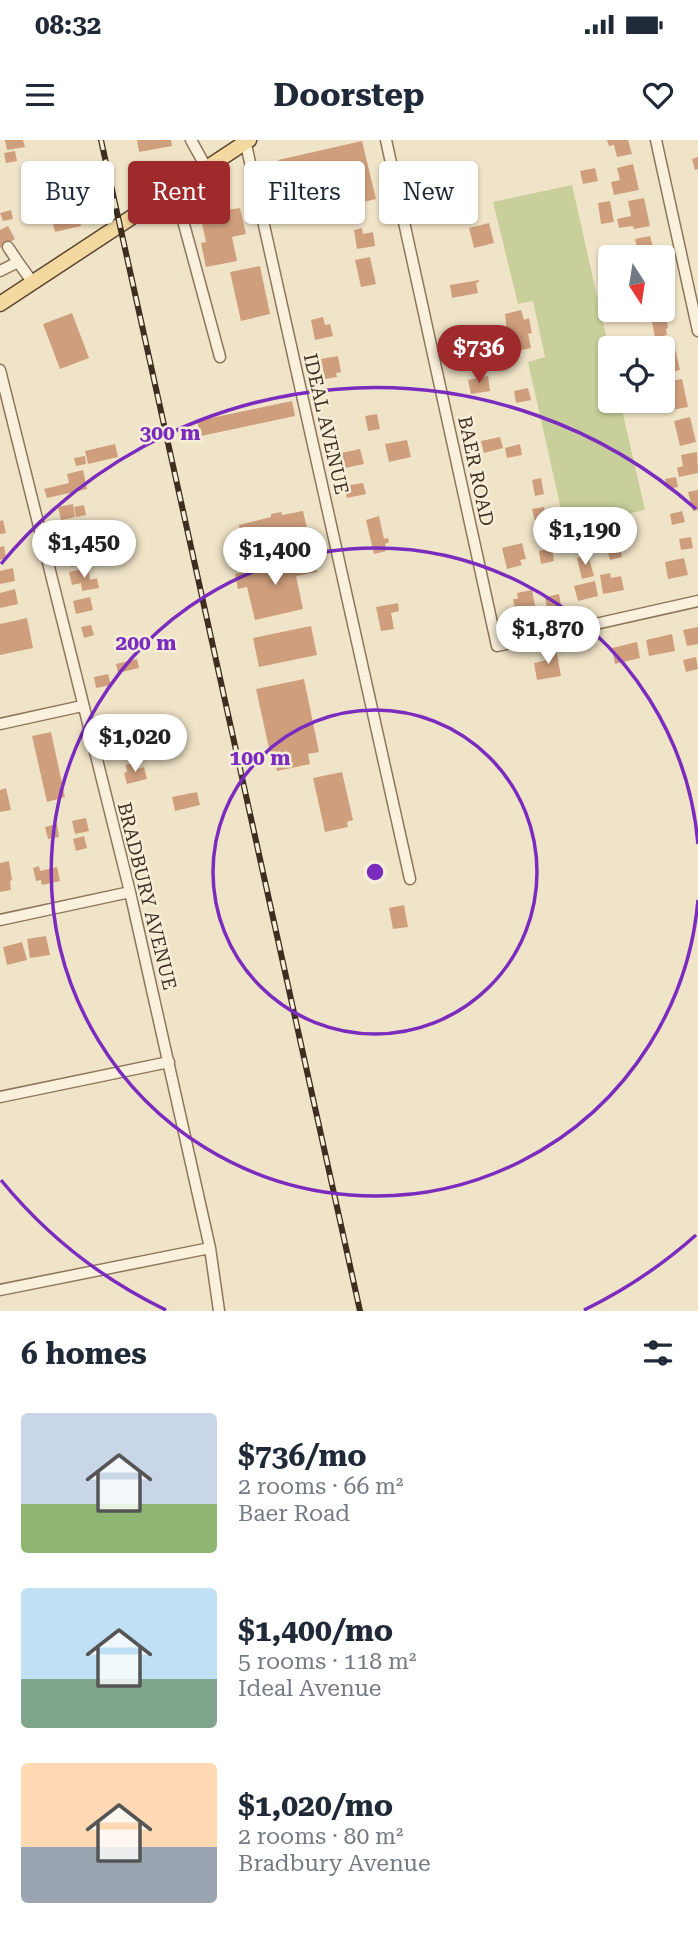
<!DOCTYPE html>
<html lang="en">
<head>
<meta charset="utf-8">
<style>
  :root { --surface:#fff; --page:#f6f6f7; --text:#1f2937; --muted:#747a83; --accent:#9e2a2b }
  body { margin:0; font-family:"Roboto Serif",serif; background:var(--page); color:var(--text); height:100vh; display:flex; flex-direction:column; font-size:26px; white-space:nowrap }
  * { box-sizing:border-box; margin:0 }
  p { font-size:23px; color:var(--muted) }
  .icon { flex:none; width:38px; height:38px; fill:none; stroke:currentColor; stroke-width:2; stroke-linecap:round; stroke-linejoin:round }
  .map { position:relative; height:1171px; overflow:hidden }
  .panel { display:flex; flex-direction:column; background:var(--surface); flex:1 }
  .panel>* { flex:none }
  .banner { position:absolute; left:21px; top:21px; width:656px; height:63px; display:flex; gap:14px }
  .needle { width:46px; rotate:168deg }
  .tools { position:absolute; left:598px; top:105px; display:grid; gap:14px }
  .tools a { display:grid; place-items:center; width:77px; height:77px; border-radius:7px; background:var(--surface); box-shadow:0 2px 5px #0004; font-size:35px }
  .price { position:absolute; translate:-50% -60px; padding:0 16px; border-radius:24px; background:#fff; color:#222; font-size:23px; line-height:46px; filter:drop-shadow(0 2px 4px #0008) }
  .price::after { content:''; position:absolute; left:50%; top:42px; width:21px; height:16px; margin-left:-10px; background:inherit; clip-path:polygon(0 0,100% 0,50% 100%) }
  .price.active { background:var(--accent); color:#fff }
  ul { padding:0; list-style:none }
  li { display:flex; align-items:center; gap:21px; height:175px; padding:0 21px }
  li span { display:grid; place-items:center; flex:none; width:196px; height:140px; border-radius:7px; color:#555 }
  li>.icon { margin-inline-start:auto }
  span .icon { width:84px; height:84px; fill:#fffc; stroke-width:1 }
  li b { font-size:30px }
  h2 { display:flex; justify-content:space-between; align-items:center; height:84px; padding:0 21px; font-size:30px }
  .chip { padding:0 24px; border-radius:7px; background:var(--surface); box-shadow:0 2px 5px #0004; font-size:24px; line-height:63px }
  .chip.active { background:var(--accent); color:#fff }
  .status { display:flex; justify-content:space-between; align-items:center; height:49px; padding:0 35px; background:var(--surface); direction:ltr }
  .status svg { height:19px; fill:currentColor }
  header { display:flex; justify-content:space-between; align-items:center; height:91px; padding:0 21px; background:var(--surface); font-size:32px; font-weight:700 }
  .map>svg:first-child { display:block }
  .green { fill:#c9cf9b }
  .building { fill:#cf9f7d }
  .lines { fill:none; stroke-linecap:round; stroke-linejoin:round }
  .minor-casing { stroke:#8d765c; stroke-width:13 }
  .major-casing { stroke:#5b4430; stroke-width:17 }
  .minor { stroke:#faf1dc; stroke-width:10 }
  .major { stroke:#f3d9a0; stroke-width:14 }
  .rail-casing { stroke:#3d2e20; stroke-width:6 }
  .rail { stroke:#f7eed8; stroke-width:3.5; stroke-dasharray:10; stroke-linecap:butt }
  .ring { fill:none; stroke:#7b2cbf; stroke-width:3.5 }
  .labels { text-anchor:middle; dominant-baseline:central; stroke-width:5; stroke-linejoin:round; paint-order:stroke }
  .street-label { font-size:19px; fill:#3d2e20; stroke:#f7eed8 }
  .centre { fill:#7b2cbf; stroke:#f7eed8; stroke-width:3.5 }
  .ring-label { font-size:21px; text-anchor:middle; font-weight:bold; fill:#7b2cbf; stroke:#f7eed8; stroke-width:5; stroke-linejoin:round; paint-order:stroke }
</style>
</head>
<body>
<div class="status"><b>08:32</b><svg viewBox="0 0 49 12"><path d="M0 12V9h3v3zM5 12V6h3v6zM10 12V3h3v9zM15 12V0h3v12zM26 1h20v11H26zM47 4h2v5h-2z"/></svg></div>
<header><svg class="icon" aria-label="menu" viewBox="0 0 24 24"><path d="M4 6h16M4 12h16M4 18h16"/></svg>Doorstep<svg class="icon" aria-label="heart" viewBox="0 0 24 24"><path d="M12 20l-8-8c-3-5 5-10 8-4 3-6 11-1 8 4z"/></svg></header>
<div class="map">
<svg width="698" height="1171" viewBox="0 0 698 1171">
  <rect width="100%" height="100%" fill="#f0e4c8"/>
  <path class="green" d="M572 45 611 218V261H620L645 370 565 387 528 222 545 217 533 161 518 164 493 62Z"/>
  <path class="building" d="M5 0H23L25 7 7 10Z
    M137 0H171L172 6 139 12Z
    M607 0H628L632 14 617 17 614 5 609 6Z
    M362 1 376 59 292 79 278 20Z
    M15 11 17 21 6 23 4 13Z
    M698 17V29L695 30 692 19Z
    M633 24 639 50 614 55 611 42 620 40 617 28Z
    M68 28 81 86 55 92 47 60 42 61 36 35Z
    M595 28 598 41 583 44 580 31Z
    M644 58 650 86 634 89 633 86 619 88 617 79 631 76 628 61Z
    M610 61 614 82 601 84 598 63Z
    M240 68 246 94 232 97 237 121 206 127 201 103 206 102 200 74Z
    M11 70 13 79 3 81 0 73Z
    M489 83 494 103 474 108 469 88Z
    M8 86 15 99 0 108V90Z
    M362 88 363 94 373 92 375 106 357 109 354 90Z
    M650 96 655 115 639 117 635 99Z
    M370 117 376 144 361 147 355 120Z
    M260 126 270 174 241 181 230 132Z
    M479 140V142L476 143 478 153 452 158 450 145Z
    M611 140V149L603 150 601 142Z
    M611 151V168L607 169 603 153Z
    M521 170 524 180 529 178 532 193 528 194 531 208 509 213 507 202 511 201 509 192 507 193 505 174Z
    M665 170 668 188 666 189 667 195 655 198 650 171Z
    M72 173 89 218 60 229 43 184Z
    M323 177 325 185 330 184 333 196 315 200 311 180Z
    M674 204 680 230 663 234V207Z
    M338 216 341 232 336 233 337 237 325 239 321 219Z
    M488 236 490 251 471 254 468 240Z
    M682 239 688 267 672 270 666 242Z
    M528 248 531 260 516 263 514 251Z
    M292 261 295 276 201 296 197 281Z
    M377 274 380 289 368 291 365 276Z
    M690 277 696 302 680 306 674 281Z
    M500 297 503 308 484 313 481 301Z
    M407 300 411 317 389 322 385 304Z
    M115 304 118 317 88 324 85 311Z
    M520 304 522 315 507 318 505 308Z
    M360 309 364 324 345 328 341 313Z
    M697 312 698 333 679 337 677 328 683 326 681 315Z
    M85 316 86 324 76 326 74 318Z
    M83 330 87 349 47 358 44 349 69 343 67 334Z
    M676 337 678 347 667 349 665 339Z
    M541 338 544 354 535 356 532 340Z
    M363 343 366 354 347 358 344 346Z
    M698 350V370L693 371 688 352Z
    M73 364 75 377 61 380 58 367Z
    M84 365 86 375 76 377 74 367Z
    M544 367 547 383 536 385 532 369Z
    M303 371 311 406 247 420 239 385 271 377V374L281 372 282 375Z
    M682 371 685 382 672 385 670 374Z
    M379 376 384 399 388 398 389 402 385 404 386 411 374 414 366 380Z
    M3 380 6 393 0 394V381Z
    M80 390 82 403 65 406 63 393Z
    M109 397 111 408 96 412 94 401Z
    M691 397 693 408 681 410 679 399Z
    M618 401 622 417 610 420 606 404Z
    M522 403 526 419 520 420 522 425 507 429 502 408Z
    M4 406 6 418 0 420V407Z
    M552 408 554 421 541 424 539 411Z
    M83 412 86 424 71 427 68 416Z
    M588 415 594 436 582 439 577 418Z
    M313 417 317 432 296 436 303 469 255 480 247 447 238 449 235 434Z
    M684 418 688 435 668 439 665 422Z
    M13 428 15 441 0 444V431Z
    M88 428 90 440 97 438 99 448 82 451 81 443 72 445 69 432Z
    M610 433 611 438 621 436 624 450 603 454 600 435Z
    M595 441 598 456 578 461 574 446Z
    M15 449 18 464 0 468V453Z
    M532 450 536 471 516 474 513 459H518L517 453Z
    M559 454 561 465 547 468 545 457Z
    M90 457 93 470 76 474 73 461Z
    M398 463 399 471 391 473 394 489 381 491 376 467Z
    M27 478 33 508 0 515V484Z
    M91 485 94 495 84 498 81 487Z
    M311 486 317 515 259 527 253 498Z
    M698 487V504L687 506 683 490Z
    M672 494 675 511 649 516 646 500Z
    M637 502 640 518 615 524 612 508Z
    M556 509 561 536 537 540 534 523 547 520 545 511Z
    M696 517 698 529 686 532 683 520Z
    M137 519 139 528 118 533 116 524Z
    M108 534 111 545 96 548 94 537Z
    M304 539 319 612 308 614 310 624 277 631 275 622H272L256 549Z
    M138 577 142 589 130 592 127 581Z
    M166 591 169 604 156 606 153 594Z
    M51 592 65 657 47 662 32 596Z
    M136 603 139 613 115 619 113 613H110L109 609Z
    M136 622 138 629 144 627 147 639 127 644 124 633 127 632 126 625Z
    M342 632 353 680 347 682 348 687 325 692 313 638Z
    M6 648 11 670 0 672V650Z
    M197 652 200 665 175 671 172 657Z
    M86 678 89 691 75 694 72 681Z
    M57 684 59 697 48 699 45 687Z
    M84 696 87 708 76 711 73 699Z
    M9 721 12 740 10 741 11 750 0 752V723Z
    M39 726 40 731 57 727 60 741 42 745 41 740 36 741 33 728Z
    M404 765 408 787 393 789 389 768Z
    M46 796 50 815 30 818 27 799Z
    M22 802 27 820 7 825 3 807Z"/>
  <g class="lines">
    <defs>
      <path id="minor" d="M191 0 207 29
        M245 0 410 739
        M386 0 497 506 698 461
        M656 0 698 191
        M171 53 182 77 220 217
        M8 107 18 122
        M0 131 18 122 33 143
        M0 230 130 752 210 1108 219 1171
        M0 584 82 566
        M0 780 130 752
        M0 957 169 922
        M0 1150 210 1108"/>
      <path id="major" d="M0 164 249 0"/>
    </defs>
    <use href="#minor" class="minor-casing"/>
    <use href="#major" class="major-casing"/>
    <use href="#minor" class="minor"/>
    <use href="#major" class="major"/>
    <defs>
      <path id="rail" d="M101 0 360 1171"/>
    </defs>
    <use href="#rail" class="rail-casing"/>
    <use href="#rail" class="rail"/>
  </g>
  <g class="ring">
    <circle cx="375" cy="732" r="162"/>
    <path d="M698 760A324 324 0 1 1 698 704"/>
    <path d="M696 1095A485 485 0 0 1 584 1170M166 1170A485 485 0 0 1 1 1040M1 424A485 485 0 0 1 696 369"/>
  </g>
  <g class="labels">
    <g class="street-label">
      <text transform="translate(326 284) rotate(77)">IDEAL AVENUE</text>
      <text transform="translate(476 331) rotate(78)">BAER ROAD</text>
      <text transform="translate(147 756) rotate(76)">BRADBURY AVENUE</text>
    </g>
  </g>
  <circle cx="375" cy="732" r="10" class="centre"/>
  <g class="ring-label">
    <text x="170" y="300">300 m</text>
    <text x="146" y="510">200 m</text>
    <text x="260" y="625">100 m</text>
  </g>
</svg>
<div class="tools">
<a><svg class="needle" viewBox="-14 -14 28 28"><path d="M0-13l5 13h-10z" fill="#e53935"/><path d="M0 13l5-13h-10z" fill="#747a83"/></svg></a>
<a><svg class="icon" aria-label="locate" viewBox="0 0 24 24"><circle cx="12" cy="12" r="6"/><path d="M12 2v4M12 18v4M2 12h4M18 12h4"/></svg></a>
</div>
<b class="price active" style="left:479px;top:245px">$736</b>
<b class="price" style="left:585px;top:427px">$1,190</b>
<b class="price" style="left:84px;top:440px">$1,450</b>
<b class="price" style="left:275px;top:447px">$1,400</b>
<b class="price" style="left:548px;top:526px">$1,870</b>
<b class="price" style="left:135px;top:634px">$1,020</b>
<div class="banner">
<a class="chip">Buy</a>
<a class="chip active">Rent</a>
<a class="chip">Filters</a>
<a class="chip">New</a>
</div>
</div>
<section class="panel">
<h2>6 homes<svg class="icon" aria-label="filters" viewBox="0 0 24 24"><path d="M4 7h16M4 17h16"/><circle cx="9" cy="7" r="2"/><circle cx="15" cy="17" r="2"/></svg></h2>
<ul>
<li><span style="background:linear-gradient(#c9d6e8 65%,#8fb573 0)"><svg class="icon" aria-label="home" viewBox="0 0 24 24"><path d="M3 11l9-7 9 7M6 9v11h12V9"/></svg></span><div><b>$736/mo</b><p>2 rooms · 66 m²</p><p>Baer Road</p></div></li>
<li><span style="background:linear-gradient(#bfe0f5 65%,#7fa58c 0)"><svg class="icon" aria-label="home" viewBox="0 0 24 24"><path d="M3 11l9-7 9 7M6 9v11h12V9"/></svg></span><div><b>$1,400/mo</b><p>5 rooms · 118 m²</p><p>Ideal Avenue</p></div></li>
<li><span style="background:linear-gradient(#ffd9b3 60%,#9aa5b1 0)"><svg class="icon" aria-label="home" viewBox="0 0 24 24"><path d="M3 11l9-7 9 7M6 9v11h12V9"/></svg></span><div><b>$1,020/mo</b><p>2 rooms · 80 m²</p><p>Bradbury Avenue</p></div></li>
</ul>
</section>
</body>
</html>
